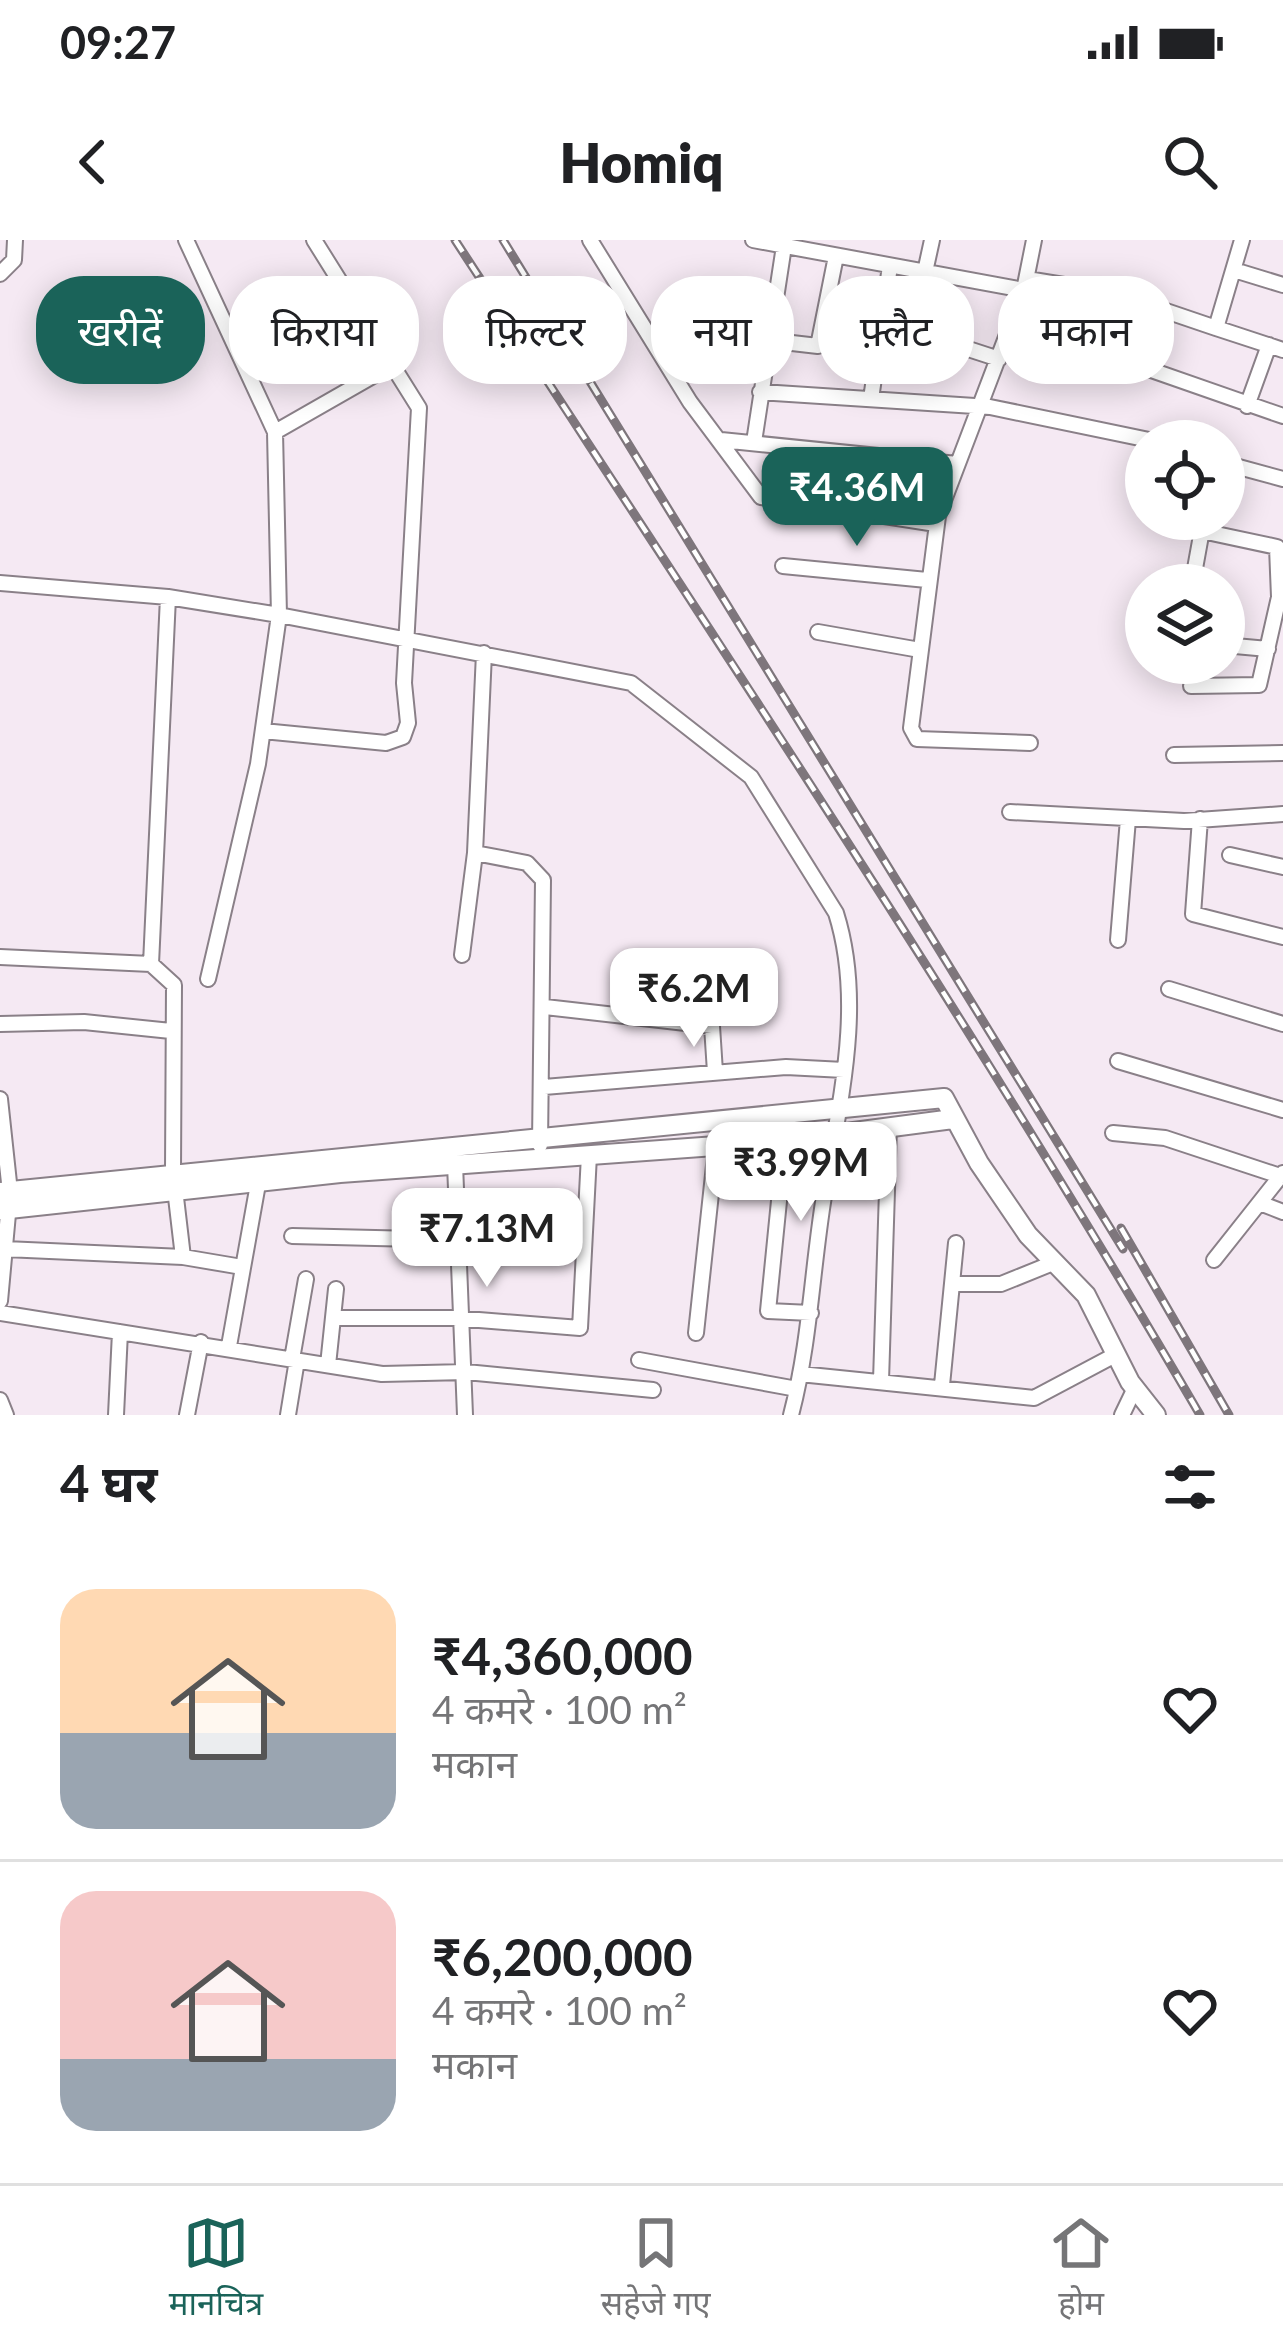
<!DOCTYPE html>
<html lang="hi">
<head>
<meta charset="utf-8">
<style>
  :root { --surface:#fff; --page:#f2f2f2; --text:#202124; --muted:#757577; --line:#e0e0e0; --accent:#1a6359 }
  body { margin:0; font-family:Lato,"Noto Sans Devanagari",sans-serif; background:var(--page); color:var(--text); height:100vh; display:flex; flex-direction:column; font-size:45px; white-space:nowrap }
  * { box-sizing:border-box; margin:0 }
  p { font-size:39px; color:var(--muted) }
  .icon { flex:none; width:66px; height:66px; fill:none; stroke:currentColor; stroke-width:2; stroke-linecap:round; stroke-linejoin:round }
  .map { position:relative; height:1175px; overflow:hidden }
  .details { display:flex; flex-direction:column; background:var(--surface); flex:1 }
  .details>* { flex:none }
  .top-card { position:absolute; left:36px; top:36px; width:1212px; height:108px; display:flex; gap:24px }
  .controls { position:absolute; left:1125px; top:180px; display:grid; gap:24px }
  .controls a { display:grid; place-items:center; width:120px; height:120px; border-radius:50%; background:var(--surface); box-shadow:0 6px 30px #0003; font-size:60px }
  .price { position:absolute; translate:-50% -102px; padding:0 27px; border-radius:24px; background:#fff; color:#222; font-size:39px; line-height:78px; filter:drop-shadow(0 3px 6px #0008) }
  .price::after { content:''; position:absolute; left:50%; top:72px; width:36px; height:27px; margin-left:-18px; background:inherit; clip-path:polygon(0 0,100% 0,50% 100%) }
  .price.current { background:var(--accent); color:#fff }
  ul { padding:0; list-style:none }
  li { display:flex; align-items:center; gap:36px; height:300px; padding:0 60px }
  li+li { border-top:3px solid var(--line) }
  li span { display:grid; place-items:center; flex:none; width:336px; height:240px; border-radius:36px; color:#555 }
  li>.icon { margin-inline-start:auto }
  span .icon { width:144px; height:144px; fill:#fffc; stroke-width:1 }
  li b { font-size:51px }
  h2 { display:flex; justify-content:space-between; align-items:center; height:144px; padding:0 60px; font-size:51px }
  .chip { padding:0 42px; border-radius:48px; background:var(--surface); box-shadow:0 6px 30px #0003; font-size:42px; line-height:108px }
  .chip.current { background:var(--accent); color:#fff }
  .status { display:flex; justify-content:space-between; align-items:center; height:84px; padding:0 60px; background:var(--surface); direction:ltr }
  .status svg { height:33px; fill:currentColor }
  header { display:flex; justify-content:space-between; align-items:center; height:156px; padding:0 60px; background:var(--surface); font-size:54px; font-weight:800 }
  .tabs { display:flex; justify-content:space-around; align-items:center; height:168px; border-top:3px solid var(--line); background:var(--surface); font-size:33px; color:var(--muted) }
  .tabs a { display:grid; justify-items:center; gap:6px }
  .tabs .current { color:var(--accent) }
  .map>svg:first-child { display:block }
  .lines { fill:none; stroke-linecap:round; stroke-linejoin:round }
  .street-casing { stroke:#8a8088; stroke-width:18 }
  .secondary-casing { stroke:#8a8088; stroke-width:22 }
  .street { stroke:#fff; stroke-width:14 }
  .secondary { stroke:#fff; stroke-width:18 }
  .rail-casing { stroke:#7e767c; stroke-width:9 }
  .rail { stroke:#fff; stroke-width:4.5; stroke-dasharray:14; stroke-linecap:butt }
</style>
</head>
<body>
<div class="status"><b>09:27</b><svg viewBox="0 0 49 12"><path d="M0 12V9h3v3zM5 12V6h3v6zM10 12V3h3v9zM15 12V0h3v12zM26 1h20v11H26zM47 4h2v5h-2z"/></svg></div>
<header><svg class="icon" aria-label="back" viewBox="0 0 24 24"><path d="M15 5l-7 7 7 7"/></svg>Homiq<svg class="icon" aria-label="search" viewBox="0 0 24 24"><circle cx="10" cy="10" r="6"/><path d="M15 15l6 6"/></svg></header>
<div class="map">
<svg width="1283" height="1175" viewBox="0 0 1283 1175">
  <rect width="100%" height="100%" fill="#f5e9f3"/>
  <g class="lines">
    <defs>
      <path id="street" d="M590 0 690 162 761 257 936 284
        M753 0 1024 50 1034 0
        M1234 30 1283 45
        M925 32 932 0
        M0 34 14 20 15 0
        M1027 39 1113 53 1216 88 1242 0
        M1024 50 938 276 911 488 917 499 1030 503
        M1216 88 1283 110
        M1012 90 1111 116 1283 176
        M879 94 956 105 999 119
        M766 100 818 106 836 16
        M243 116 351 57
        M760 152 990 167 1154 201
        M871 159 890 26
        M1247 166 1269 105
        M275 192 394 124
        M721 200 957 224
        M754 202 784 6
        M1224 223 1283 239
        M783 326 927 340
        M0 343 168 357 279 375 275 192 186 0
        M1192 345 1204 279
        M818 392 920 410
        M1224 405 1268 409
        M1191 446 1259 445 1279 357 1277 307 1202 291
        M263 491 386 503 403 497 408 483 404 443 419 168 314 0
        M1174 515 1283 513
        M1010 572 1184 581 1283 574
        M1200 579 1193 674 1283 697
        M475 613 527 623 543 640 540 905
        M1230 615 1283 627
        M1118 700 1128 579
        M462 715 475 613 484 413
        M0 717 151 724 174 745 173 932 183 1017
        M151 724 168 357
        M208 739 258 524 279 375 631 443 751 537 836 673C865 765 839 864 824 956 812 1029 810 1103 791 1175
        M1169 749 1283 784
        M545 767 712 786 715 832
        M0 784 84 782 171 791
        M1118 821 1283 870
        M544 847 786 827 844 830
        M0 859 10 952 0 1061
        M1113 893 1165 898 1280 936
        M785 901 768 1071 811 1073
        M455 924 465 1175
        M1260 963 1283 972
        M292 996 584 1003
        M5 1009 183 1017 242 1027
        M1214 1020 1283 933
        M953 1044H1001L1053 1023
        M0 1073 382 1134 466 1132 653 1150
        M333 1078H454L580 1088 589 915
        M696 1093 716 907
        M229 1106 258 944
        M292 1119 306 1039
        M639 1120 797 1149
        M328 1125 336 1049
        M800 1134 1034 1158 1115 1115
        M881 1141 889 887
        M942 1145 956 1003
        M0 1160 6 1175
        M116 1175 120 1092
        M187 1175 201 1102
        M288 1175 297 1120
        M1122 1175 1135 1148"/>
      <path id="secondary" d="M0 952 944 858 979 923 1028 995 1086 1055 1130 1142 1156 1175
        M0 970 340 933 785 901 953 879"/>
    </defs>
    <use href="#street" class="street-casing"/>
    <use href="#secondary" class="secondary-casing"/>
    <use href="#street" class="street"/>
    <use href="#secondary" class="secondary"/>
    <defs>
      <path id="rail" d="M455 0C708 388 967 774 1200 1175
        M503 0 1123 1009
        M1121 988 1229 1175"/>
    </defs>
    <use href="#rail" class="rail-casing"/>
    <use href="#rail" class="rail"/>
  </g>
</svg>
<div class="controls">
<a><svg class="icon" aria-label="locate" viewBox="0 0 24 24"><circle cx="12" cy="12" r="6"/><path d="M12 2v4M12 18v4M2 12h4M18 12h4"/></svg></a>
<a><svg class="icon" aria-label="layers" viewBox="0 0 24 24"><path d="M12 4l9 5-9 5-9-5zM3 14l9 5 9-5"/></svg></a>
</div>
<b class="price current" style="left:857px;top:309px">₹4.36M</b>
<b class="price" style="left:694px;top:810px">₹6.2M</b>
<b class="price" style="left:801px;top:984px">₹3.99M</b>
<b class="price" style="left:487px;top:1050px">₹7.13M</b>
<div class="top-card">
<a class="chip current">खरीदें</a>
<a class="chip">किराया</a>
<a class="chip">फ़िल्टर</a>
<a class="chip">नया</a>
<a class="chip">फ़्लैट</a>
<a class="chip">मकान</a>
</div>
</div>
<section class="details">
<h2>4 घर<svg class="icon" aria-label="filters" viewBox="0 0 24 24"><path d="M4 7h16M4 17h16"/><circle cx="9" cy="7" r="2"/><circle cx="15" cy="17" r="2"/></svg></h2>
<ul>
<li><span style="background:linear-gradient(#ffd9b3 60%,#9aa5b1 0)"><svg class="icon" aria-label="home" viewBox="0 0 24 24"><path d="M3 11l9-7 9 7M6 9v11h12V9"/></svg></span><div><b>₹4,360,000</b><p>4 कमरे · 100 m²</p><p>मकान</p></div><svg class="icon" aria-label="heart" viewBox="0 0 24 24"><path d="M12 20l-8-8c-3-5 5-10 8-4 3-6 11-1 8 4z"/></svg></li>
<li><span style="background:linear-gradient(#f6c9c9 70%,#9aa5b1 0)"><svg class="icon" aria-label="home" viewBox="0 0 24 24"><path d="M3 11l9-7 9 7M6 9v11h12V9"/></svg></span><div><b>₹6,200,000</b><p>4 कमरे · 100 m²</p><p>मकान</p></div><svg class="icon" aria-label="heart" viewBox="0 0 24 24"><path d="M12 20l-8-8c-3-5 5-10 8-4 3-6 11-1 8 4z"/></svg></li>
</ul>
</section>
<nav class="tabs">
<a class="current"><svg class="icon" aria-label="map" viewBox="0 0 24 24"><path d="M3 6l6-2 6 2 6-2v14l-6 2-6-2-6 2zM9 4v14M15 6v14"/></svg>मानचित्र</a>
<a><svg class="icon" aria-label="saved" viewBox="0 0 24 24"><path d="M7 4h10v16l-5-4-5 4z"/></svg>सहेजे गए</a>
<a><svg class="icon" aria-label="home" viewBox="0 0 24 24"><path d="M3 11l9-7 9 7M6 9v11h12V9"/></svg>होम</a>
</nav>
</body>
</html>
